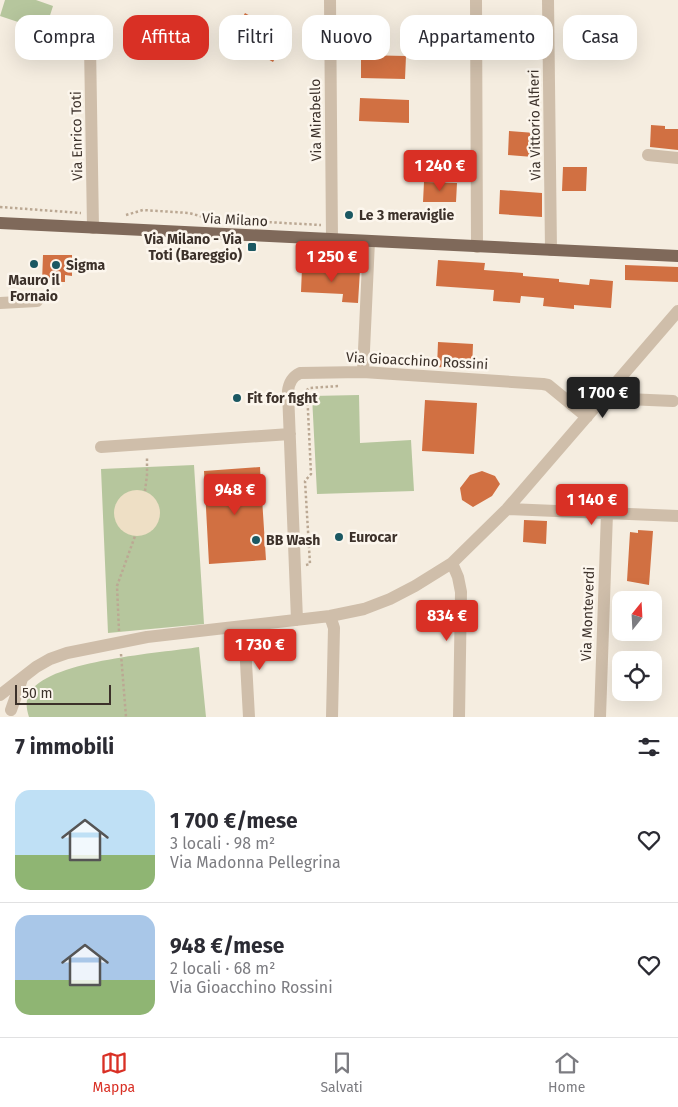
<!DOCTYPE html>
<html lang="it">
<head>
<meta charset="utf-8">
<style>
  :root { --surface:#fff; --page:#f7f7f7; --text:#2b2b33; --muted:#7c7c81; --line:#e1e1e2; --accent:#d93025 }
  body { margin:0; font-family:"Fira Sans",sans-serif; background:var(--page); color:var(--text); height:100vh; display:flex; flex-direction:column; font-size:19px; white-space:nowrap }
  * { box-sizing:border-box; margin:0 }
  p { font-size:16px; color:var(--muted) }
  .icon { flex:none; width:28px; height:28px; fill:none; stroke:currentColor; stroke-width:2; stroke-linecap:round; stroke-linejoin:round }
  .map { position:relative; height:717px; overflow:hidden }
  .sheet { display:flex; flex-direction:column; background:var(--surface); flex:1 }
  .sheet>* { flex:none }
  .top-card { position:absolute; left:15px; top:15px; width:649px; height:45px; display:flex; gap:10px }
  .needle { width:32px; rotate:18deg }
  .controls { position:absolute; left:612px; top:591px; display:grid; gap:10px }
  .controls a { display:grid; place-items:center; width:50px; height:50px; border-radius:10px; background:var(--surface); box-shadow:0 5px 20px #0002; font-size:25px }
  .scale { position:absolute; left:15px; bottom:12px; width:96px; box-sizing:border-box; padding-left:5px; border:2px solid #3c312a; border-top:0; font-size:14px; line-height:18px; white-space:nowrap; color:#3c312a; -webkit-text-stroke:4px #fcf6ed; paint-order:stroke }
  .price { position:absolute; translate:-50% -42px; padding:0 11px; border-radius:5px; background:var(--accent); color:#fff; font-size:16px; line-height:32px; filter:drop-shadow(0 1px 2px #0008) }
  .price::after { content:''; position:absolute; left:50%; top:30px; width:15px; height:11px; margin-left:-8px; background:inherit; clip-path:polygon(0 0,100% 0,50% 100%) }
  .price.selected { background:#222; color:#fff }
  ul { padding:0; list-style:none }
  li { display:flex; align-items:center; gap:15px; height:125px; padding:0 15px }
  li+li { border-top:1px solid var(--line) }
  li span { display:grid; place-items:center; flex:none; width:140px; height:100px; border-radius:15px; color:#555 }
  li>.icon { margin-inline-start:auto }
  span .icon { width:60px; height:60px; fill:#fffc; stroke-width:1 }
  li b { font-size:21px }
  h2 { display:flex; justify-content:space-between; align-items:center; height:60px; padding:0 15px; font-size:21px }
  .tag { padding:0 18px; border-radius:15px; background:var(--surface); box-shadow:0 5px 20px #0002; font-size:18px; line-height:45px }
  .tag.selected { background:var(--accent); color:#fff }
  .tab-bar { display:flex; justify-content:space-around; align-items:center; height:70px; border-top:1px solid var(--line); background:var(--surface); font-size:14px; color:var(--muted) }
  .tab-bar a { display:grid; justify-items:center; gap:2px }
  .tab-bar .selected { color:var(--accent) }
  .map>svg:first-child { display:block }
  .green { fill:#b6c69d }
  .plaza { fill:#eedfc5 }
  .building { fill:#d17042 }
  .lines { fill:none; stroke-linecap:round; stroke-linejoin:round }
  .path { stroke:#bba893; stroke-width:2.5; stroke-dasharray:2.5 2.5; stroke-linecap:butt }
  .minor { stroke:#cfbeaa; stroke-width:12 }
  .major { stroke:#7f695a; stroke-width:12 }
  .poi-dot { fill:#1b5862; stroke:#fcf6ed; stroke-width:2 }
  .labels { text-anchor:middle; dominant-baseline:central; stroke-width:5; stroke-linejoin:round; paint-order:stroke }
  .street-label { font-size:14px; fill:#3c312a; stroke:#fcf6ed }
  .poi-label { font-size:14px; font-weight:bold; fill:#3c312a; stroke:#fcf6ed; text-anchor:start }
</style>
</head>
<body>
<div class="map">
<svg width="678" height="717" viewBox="0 0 678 717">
  <rect width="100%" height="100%" fill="#f5ede0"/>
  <path class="green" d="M5 0H36L53 6 45 31 0 16Z
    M359 395 360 443 411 440 414 491 317 494 312 396Z
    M194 465 204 624 108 633 101 469Z
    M199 647 206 717H29C26 708 25 699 31 691 52 660 161 653 199 647Z"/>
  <path class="plaza" d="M114 513a23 23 0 1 1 46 0a23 23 0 1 1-46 0Z"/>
  <path class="building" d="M245 13 287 37 273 62 231 38Z
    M361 55 406 56 405 79 361 78Z
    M360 98 409 100V123L359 121Z
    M651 125 665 126V129H678V150L650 147Z
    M509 131 535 133 533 157 508 155Z
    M563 167H587L586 191H562Z
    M424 182 457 183 456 202H423Z
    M500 190 542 193V217L499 214Z
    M43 255H72V276L65 275V282H42Z
    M438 260 485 263 484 270 523 273V276L559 279V282L589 285 590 279 613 281 611 308 574 305V309L543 306 544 298 521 296 520 303 493 301 494 290 436 286Z
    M625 265 678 267V282L625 280Z
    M302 268 360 270 358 303 342 302 343 294 301 292Z
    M438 342 473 344 472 369 437 367Z
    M425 400 477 403 474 454 422 451Z
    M260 467 266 560 209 564 204 471Z
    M482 471 495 476 500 484 492 496 473 507 462 500 460 488 470 475Z
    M524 520 547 521 546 544 523 542Z
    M638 530 653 531 649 585 627 581 630 532 638 533Z"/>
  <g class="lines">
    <path class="path" d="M0 207 81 213
      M126 215 143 210 189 213 211 219 321 225
      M145 491 147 475V456
      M306 565 310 564 305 481 311 474 307 390 309 388 339 386
      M119 631 117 586 135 536
      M121 654 126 717"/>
    <path class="minor" d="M330 0 332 239
      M476 0 477 247
      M548 0 551 250
      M90 45 93 228
      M648 155 678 158
      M0 303 37 301
      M363 372 369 241
      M603 398 673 401
      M101 447 290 434
      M507 509 678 516
      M452 563 458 577 461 592 459 717
      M330 616 334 628 332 717
      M297 620 288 391C289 382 292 377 300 373L363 372 543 384 548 385 587 417
      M244 626 249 717
      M0 695 36 667 50 659 67 653 147 637 330 616 364 609 390 599 415 586 452 563 507 509 678 311
      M11 710 22 679
      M600 717 607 513"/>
    <path class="major" d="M0 223 678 256"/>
  </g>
  <g class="poi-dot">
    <circle cx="349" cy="215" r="5"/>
    <rect x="247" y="242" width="10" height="10" rx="2.5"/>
    <circle cx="34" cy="264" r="5"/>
    <circle cx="56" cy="265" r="5"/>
    <circle cx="237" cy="398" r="5"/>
    <circle cx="339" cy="537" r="5"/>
    <circle cx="256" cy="540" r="5"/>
  </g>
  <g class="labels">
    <g class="street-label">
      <text transform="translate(316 120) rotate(-91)">Via Mirabello</text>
      <text transform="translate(535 125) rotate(-91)">Via Vittorio Alfieri</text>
      <text transform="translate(77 136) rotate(-91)">Via Enrico Toti</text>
      <text transform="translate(235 220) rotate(3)">Via Milano</text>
      <text transform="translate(417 361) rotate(3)">Via Gioacchino Rossini</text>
      <text transform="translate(588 614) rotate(-88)">Via Monteverdi</text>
    </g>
    <g class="poi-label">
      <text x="359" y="215">Le 3 meraviglie</text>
      <text x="242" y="239" text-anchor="end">Via Milano - Via<tspan x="242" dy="16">Toti (Bareggio)</tspan></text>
      <text x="66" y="265">Sigma</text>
      <text x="34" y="280" text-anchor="middle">Mauro il<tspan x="34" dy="16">Fornaio</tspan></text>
      <text x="247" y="398">Fit for fight</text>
      <text x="349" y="537">Eurocar</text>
      <text x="266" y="540">BB Wash</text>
    </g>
  </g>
</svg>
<div class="controls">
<a><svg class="needle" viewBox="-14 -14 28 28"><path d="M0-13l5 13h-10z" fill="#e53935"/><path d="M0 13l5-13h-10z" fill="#7c7c81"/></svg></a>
<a><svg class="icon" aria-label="locate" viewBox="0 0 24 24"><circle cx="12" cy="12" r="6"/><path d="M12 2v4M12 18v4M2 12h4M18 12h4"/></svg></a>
</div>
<div class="scale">50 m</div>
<b class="price" style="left:440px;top:192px">1 240 €</b>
<b class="price" style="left:332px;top:283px">1 250 €</b>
<b class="price selected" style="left:603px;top:419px">1 700 €</b>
<b class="price" style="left:235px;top:516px">948 €</b>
<b class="price" style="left:592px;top:526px">1 140 €</b>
<b class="price" style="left:447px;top:642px">834 €</b>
<b class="price" style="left:260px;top:671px">1 730 €</b>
<div class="top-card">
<a class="tag">Compra</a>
<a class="tag selected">Affitta</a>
<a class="tag">Filtri</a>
<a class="tag">Nuovo</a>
<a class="tag">Appartamento</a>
<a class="tag">Casa</a>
</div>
</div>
<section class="sheet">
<h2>7 immobili<svg class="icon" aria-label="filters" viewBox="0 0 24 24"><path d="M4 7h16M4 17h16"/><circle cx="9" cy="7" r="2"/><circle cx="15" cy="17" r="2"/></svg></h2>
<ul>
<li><span style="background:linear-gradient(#bfe0f5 65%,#8fb573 0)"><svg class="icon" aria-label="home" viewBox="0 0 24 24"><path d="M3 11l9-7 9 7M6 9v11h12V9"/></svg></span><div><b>1 700 €/mese</b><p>3 locali · 98 m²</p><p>Via Madonna Pellegrina</p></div><svg class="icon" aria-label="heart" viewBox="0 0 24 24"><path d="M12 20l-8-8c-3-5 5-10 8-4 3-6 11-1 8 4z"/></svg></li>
<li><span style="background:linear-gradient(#a9c7e8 65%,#8fb573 0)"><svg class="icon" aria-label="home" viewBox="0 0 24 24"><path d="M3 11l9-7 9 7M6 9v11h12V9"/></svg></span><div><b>948 €/mese</b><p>2 locali · 68 m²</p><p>Via Gioacchino Rossini</p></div><svg class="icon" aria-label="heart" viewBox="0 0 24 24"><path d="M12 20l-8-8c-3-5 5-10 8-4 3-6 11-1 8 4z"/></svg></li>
</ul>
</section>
<nav class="tab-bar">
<a class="selected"><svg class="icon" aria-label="map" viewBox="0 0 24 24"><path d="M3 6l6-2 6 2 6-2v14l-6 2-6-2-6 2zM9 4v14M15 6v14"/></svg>Mappa</a>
<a><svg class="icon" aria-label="saved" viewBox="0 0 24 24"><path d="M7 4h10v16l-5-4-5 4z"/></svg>Salvati</a>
<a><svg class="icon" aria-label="home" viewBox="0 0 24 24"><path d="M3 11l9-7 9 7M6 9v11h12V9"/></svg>Home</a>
</nav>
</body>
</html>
